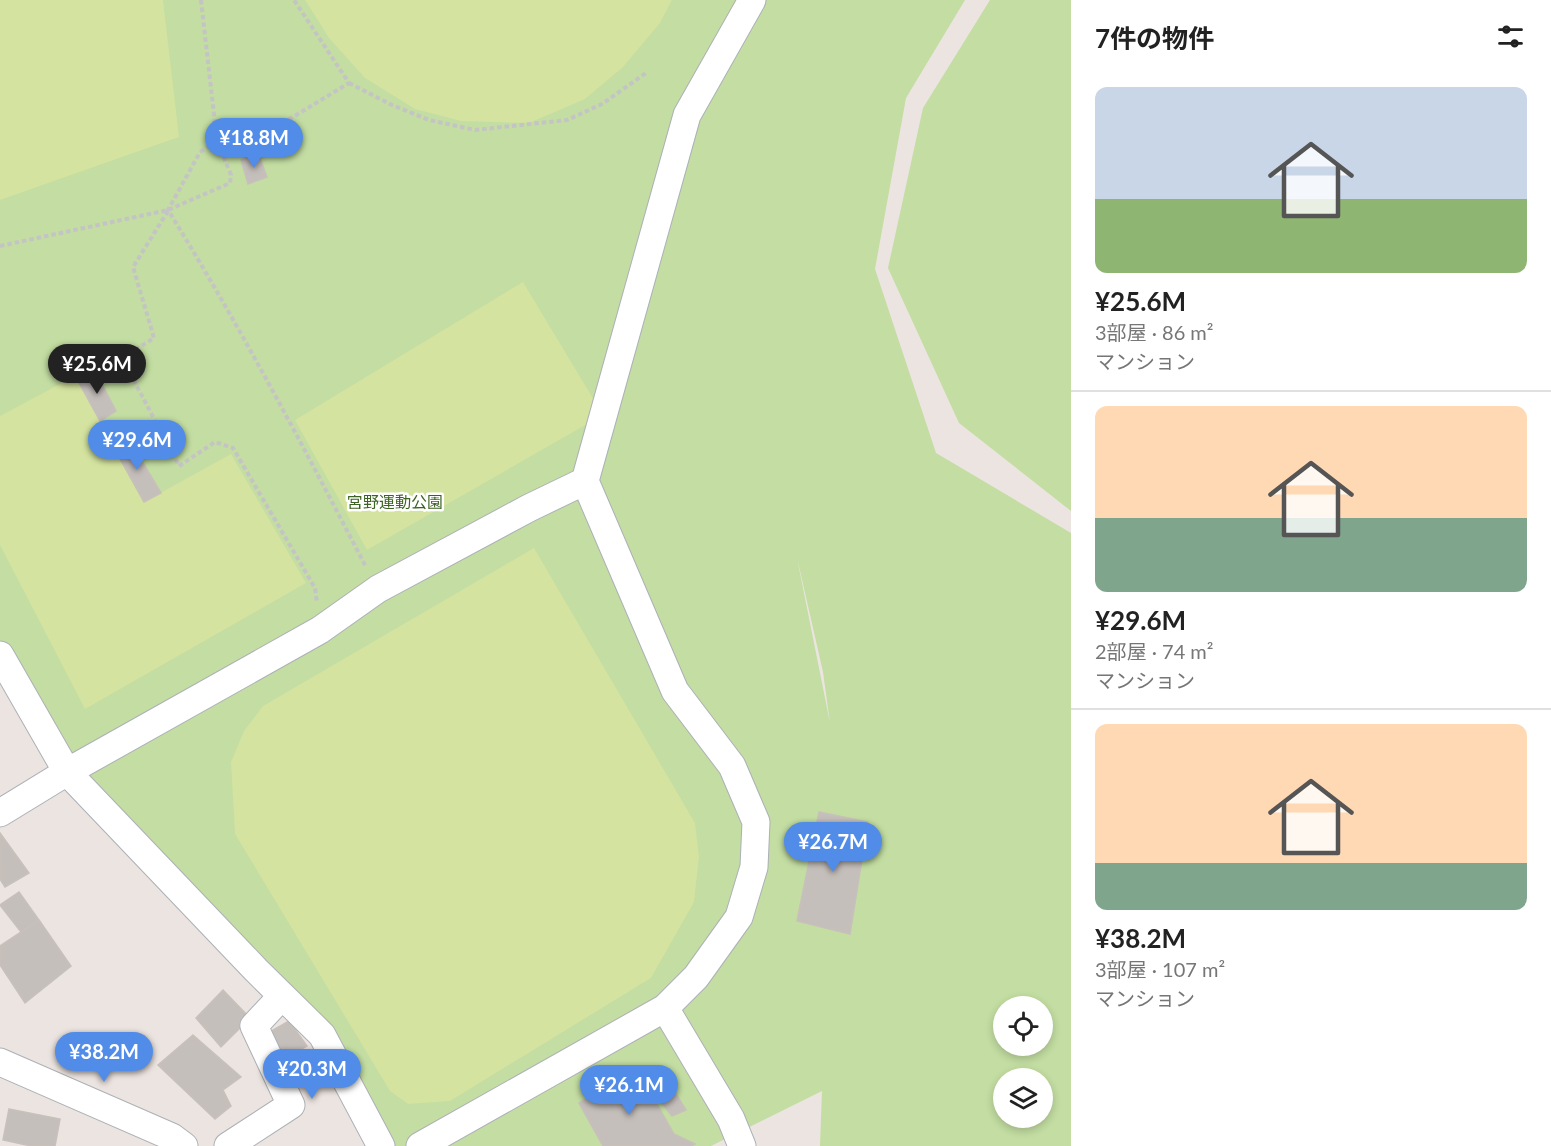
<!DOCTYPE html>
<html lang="ja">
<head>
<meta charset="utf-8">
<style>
  :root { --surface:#fff; --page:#f2f2f2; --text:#222; --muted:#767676; --line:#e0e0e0; --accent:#518de8 }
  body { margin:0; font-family:Lato,"Noto Sans JP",sans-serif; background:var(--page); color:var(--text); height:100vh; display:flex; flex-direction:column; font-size:22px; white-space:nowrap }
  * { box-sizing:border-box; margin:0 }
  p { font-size:20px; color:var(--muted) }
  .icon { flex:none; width:33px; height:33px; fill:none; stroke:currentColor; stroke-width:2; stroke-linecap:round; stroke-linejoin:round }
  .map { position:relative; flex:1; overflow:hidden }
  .sheet { display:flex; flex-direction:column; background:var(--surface); width:480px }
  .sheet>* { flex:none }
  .controls { position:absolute; left:993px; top:996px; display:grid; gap:12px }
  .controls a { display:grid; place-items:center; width:60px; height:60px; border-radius:50%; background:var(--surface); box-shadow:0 3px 9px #0003; font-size:30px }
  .price { position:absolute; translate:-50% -51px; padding:0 14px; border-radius:21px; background:var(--accent); color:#fff; font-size:20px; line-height:39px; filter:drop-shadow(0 2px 3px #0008) }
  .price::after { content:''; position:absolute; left:50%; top:36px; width:18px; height:14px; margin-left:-9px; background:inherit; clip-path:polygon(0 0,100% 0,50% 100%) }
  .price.selected { background:#222; color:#fff }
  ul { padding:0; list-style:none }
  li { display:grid; align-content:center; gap:12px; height:318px; padding:0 24px }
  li+li { border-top:2px solid var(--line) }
  li span { display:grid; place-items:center; height:186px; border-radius:12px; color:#555 }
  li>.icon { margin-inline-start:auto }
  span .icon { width:108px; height:108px; fill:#fffc; stroke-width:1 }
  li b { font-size:26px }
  h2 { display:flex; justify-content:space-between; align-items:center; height:72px; padding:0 24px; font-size:26px }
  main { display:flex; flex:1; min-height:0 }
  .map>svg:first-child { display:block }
  .green { fill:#c3dda2; fill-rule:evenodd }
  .pitch { fill:#d4e39f }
  .building { fill:#c5bfbb; stroke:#c8c0ba; stroke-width:1.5 }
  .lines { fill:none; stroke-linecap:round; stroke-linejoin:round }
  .minor-casing { stroke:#acb1b7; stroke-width:29 }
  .path { stroke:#c4c4c4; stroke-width:4; stroke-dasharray:4.5 3; stroke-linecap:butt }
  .minor { stroke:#fff; stroke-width:27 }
  .labels { text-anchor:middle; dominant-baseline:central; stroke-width:5; stroke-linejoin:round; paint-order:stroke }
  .park-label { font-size:16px; fill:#3d6322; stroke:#fff }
</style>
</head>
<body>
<main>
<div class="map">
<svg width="1071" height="1146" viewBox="0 0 1071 1146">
  <rect width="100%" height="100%" fill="#ece4e0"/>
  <path class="green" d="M0 0H965L906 98 875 269 936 453 1071 533V1146H820L822 1091 711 1146H381L322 1035 67 772 0 655ZM798 562 823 672 830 723 798 563ZM1004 1006H1042V1046H1004ZM1004 1078H1042V1118H1004Z
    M990 0H1071V511L959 423 888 268 923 108Z"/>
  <path class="pitch" d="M0 0H163L179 137 0 200Z
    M305 0H672L660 23 623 67 585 99 529 123 461 121 415 109 365 78 329 38Z
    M523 282 603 415 367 550 295 420Z
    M75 376 144 502 231 454 306 583 85 709 0 545V416Z
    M534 548 695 823 699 857 694 902 651 978 450 1101 408 1104 390 1091 235 834 231 762 244 731 263 706Z"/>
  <path class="building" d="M258 153 267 177 248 184 241 160Z
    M94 369 116 411 100 421 77 379Z
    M129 439 161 493 144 502 114 448Z
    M819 812 868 822 850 934 797 921Z
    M0 833 29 873 5 887 0 879Z
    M19 892 39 920 21 932 0 905Z
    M39 920 71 966 25 1003 0 965V946Z
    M223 990 250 1018 221 1047 196 1018Z
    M289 1021 307 1046 280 1061 266 1034Z
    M193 1035 241 1077 223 1090 231 1106 215 1119 158 1065Z
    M637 1069 674 1134 695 1144 691 1146H603L579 1103Z
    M676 1094 686 1110 672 1116 661 1102Z
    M9 1109 60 1119 55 1146H31L3 1140Z"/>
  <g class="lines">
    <defs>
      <path id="minor" d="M0 655 67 772 256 970 322 1035 381 1146
        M0 813 67 772 320 630 378 589 529 508 585 481
        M665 1008 731 1119 742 1146
        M0 1062 172 1137 184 1146
        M228 1146 291 1105 254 1026 282 996
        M420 1146 665 1008 696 977 739 917 754 867 756 822 732 766 675 691 585 481 687 115 752 0"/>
    </defs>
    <use href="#minor" class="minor-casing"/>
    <path class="path" d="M201 0 217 141 273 129 349 83 294 0
      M349 83 392 105 429 120 475 130 567 120 602 104 646 73
      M168 211 133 267 154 338 122 358 179 466 215 442 233 448 315 588 317 603
      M0 246 168 210 230 183 231 175 217 141 200 152 168 210C240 326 303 446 366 567"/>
    <use href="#minor" class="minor"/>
  </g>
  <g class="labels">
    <g class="park-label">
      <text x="395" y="501">宮野運動公園</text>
    </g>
  </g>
</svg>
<div class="controls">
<a><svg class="icon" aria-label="locate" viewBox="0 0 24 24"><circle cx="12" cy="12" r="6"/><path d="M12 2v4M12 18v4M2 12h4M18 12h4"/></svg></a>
<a><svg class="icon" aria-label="layers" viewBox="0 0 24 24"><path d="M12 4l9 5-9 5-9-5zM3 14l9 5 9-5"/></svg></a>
</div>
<b class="price" style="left:254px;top:169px">¥18.8M</b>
<b class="price selected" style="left:97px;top:395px">¥25.6M</b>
<b class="price" style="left:137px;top:471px">¥29.6M</b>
<b class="price" style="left:833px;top:873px">¥26.7M</b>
<b class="price" style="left:104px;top:1083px">¥38.2M</b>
<b class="price" style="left:312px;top:1100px">¥20.3M</b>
<b class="price" style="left:629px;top:1116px">¥26.1M</b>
</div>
<section class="sheet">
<h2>7件の物件<svg class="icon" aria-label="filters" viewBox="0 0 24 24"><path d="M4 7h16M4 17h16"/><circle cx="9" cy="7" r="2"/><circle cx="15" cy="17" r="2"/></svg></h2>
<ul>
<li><span style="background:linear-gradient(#c9d6e8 60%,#8fb573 0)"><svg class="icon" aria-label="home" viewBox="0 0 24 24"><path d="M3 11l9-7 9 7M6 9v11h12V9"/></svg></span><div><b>¥25.6M</b><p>3部屋 · 86 m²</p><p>マンション</p></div></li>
<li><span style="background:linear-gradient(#ffd9b3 60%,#7fa58c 0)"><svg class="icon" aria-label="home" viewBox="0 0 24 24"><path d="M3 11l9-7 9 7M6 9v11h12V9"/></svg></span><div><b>¥29.6M</b><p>2部屋 · 74 m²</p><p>マンション</p></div></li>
<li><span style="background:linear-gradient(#ffd9b3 75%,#7fa58c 0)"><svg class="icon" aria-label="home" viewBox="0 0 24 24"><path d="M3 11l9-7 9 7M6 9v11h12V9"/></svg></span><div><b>¥38.2M</b><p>3部屋 · 107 m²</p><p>マンション</p></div></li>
</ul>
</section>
</main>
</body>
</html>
